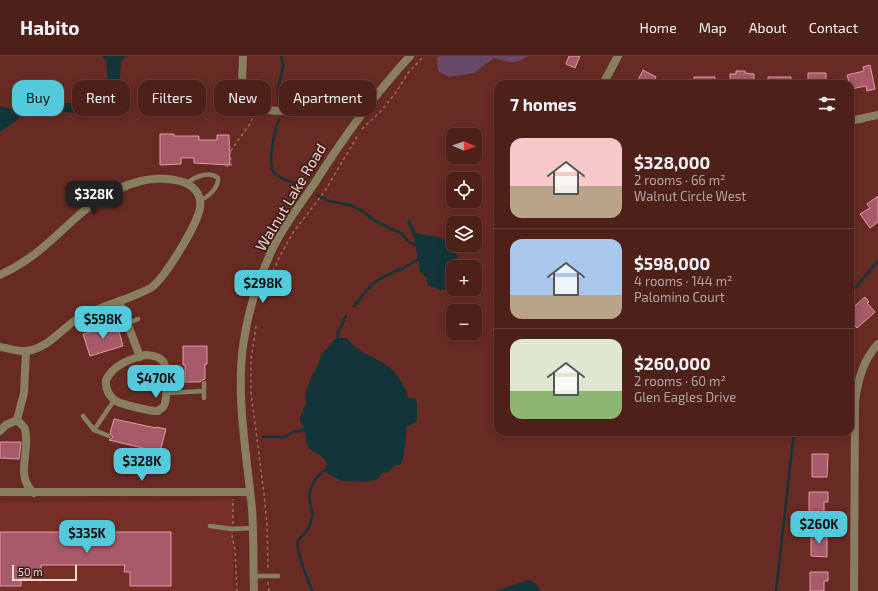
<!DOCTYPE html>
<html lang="en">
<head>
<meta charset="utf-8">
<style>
  :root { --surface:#4e201a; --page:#582d27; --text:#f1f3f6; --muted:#b3a3a2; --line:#653e39; --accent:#53cadc }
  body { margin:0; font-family:"Exo 2",sans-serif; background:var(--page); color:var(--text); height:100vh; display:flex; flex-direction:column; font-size:15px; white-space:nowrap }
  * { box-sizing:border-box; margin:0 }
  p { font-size:13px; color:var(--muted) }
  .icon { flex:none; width:22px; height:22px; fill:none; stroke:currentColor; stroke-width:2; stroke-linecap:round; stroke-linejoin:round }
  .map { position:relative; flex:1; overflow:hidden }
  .drawer { position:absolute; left:494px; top:24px; width:360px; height:356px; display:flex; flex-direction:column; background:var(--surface); border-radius:12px; box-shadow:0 2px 10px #0003,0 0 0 1px var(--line) }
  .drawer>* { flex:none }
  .hud { position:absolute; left:12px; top:24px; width:380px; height:36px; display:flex; gap:8px }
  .needle { width:26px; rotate:92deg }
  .buttons { position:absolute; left:446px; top:72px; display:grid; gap:8px }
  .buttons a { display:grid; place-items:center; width:36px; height:36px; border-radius:8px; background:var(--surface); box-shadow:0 2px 10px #0003,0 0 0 1px var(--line); font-size:20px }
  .scale { position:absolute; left:12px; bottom:10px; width:65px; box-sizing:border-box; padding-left:4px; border:2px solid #fdd6d0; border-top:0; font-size:11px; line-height:14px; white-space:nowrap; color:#fdd6d0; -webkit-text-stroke:3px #3b1e1a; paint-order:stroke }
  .price { position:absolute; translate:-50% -34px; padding:0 9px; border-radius:8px; background:var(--accent); color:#111; font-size:13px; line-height:26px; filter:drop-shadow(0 1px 2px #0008) }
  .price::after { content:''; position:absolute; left:50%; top:24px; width:12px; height:9px; margin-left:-6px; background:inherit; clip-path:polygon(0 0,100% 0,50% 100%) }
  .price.on { background:#222; color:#fff }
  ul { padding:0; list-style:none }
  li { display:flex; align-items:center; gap:12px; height:100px; padding:0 16px }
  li+li { border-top:1px solid var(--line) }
  li span { display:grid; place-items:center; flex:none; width:112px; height:80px; border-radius:12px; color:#555 }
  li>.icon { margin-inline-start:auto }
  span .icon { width:48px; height:48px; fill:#fffc; stroke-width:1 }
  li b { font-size:17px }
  h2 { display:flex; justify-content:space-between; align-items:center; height:48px; padding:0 16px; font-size:17px }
  .tag { padding:0 14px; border-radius:12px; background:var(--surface); box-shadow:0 2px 10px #0003,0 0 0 1px var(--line); font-size:14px; line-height:36px }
  .tag.on { background:var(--accent); color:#111 }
  header { display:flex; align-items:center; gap:24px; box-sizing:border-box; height:56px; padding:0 20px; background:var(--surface); border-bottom:1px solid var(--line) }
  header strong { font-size:19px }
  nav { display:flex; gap:22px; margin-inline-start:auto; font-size:14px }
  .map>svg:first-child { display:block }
  .built { fill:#763028 }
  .green { fill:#694867 }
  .water { fill:#12353a }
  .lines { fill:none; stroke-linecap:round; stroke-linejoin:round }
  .stream { stroke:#12353a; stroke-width:2.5 }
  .building { fill:#a75a69; stroke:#e499a5 }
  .path { stroke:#9e6962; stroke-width:1.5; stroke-dasharray:3 3; stroke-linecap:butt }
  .service { stroke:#8a7e60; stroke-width:4.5 }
  .minor { stroke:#8a7e60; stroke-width:8 }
  .tertiary { stroke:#8a7e60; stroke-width:8 }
  .labels { text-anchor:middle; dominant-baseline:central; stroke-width:3.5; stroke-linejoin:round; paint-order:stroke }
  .street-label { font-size:15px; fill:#fdd6d0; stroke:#3b1e1a }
</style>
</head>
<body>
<header>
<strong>Habito</strong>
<nav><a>Home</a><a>Map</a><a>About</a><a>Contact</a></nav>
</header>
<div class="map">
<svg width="878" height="535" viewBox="0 0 878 535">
  <rect width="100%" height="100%" fill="#682b23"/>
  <path class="built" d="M233 444V535H0V447Z"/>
  <path class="green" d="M439 0H528C517 9 507 6 494 2L474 17 449 21 438 15 437 3Z"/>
  <path class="water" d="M102 0H126L121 6 118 48 116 54 91 58 31 54 0 76V50L15 54 24 50 46 48 86 46 98 47 109 45 106 4Z
    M410 163 416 177C422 179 427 179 432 180 452 183 458 192 458 211H453V229L451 233 440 234 428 229 426 221 420 216 415 184 407 165Z
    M337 282H347C356 295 370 299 383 307 395 313 406 330 408 342H415L417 347V364L415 367 407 370C405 382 406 396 401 408L394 410 388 416 382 417 376 424 365 426 343 425 332 420 327 417 325 412 327 406C322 398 313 398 308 390 303 382 309 376 300 366V361L304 355 302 353 306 350 305 338 312 319 316 313 322 298 334 284Z
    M529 524 536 528 541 535H495Z"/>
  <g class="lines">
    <path class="stream" d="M279 48 278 34 283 9 281 0
      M279 63C275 74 266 110 275 118 283 124 290 125 299 128
      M317 139 329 145 350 149 361 154 375 165 402 178 409 186 415 189
      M850 238 878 205
      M354 250C361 243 367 232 374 227 383 220 393 216 402 213 408 210 413 206 418 203
      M338 282V276L346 260
      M263 381H285L293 376 305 374
      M313 535C308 527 295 492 298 485 299 482 302 480 304 478 308 474 311 467 312 461 313 455 311 451 310 446 307 432 315 422 325 414
      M776 535 794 376"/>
  </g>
  <path class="building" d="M569 0H580L575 12 566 8Z
    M870 9 875 33 867 35 866 30 851 33 847 19 864 15 863 11Z
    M643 14 656 21 653 28H636Z
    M736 15H745V17L754 18V28H730V18H736Z
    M808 17H826V28H808Z
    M694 21H715V28H694Z
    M768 21H791V28H768Z
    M160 78H174V80H199V84H217V79H229L230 109 194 107V102H181V108L160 109Z
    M878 140V166L870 172 860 158 870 152 867 148Z
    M865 241 869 246 867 247 875 256 857 272 850 264V257L851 256 850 254Z
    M117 268 115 272 119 275 123 290 90 300 83 278Z
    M183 290H207V308H205V323L202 324 200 326H185V309H183Z
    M114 363 156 372V371L166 373 160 396 109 384 113 381 110 377Z
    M0 386H21L19 403 0 402Z
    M812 398H828L827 421H812Z
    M809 436H828V446H824V462L809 461Z
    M0 476H171V530H130V516H124L125 509H41V517H31V523H21V530H0Z
    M811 477H827V501L811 500Z
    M810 516H828V525H824V535H810Z"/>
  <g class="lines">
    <path class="path" d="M362 73 381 55 397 35 408 17 424 0
      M231 95C238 82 250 72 254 58
      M225 110H231L230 90
      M273 215 281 198 294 175 325 135 358 79
      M256 270 251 303V336L264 438 267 469 268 514
      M233 468V443
      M232 479 235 494 237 535
      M268 526 269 535"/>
    <path class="service" d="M245 57 248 46
      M187 127C195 121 209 114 218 122 219 131 208 142 200 144
      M119 271 138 263
      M204 327V342
      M166 337 204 335
      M83 360 94 374 109 380
      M94 374 115 343
      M210 470 232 473 253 472
      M253 520H278"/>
    <path class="minor" d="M243 0C243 12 241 25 243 37 251 70 329 46 353 53 356 54 359 56 362 57
      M603 28 618 0
      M850 65 878 59
      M0 219C15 212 28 204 41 193 76 164 94 137 141 125 161 120 204 121 200 152 197 169 166 220 152 231 146 235 139 237 133 240 116 247 98 252 82 260 63 270 50 292 27 295 19 296 8 292 0 291
      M119 245 140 301
      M145 299C152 299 160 300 164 307 167 313 168 347 163 351 162 352 159 354 158 355 152 356 121 348 116 345 109 340 105 333 106 324 113 309 130 303 145 299Z
      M17 364C19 366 24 370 25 373 31 395 14 420 34 437
      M0 375 6 369 17 364 24 337 26 295
      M0 436H250
      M854 535 855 345C858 324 863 304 878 288"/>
    <path class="tertiary" d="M254 535C253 508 254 480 252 453 247 401 236 342 243 290 247 260 256 230 268 203 279 176 298 152 314 128 343 82 374 39 410 0"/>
  </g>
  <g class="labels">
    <g class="street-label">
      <text transform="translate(290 141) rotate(-59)">Walnut Lake Road</text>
    </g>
  </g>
</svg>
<div class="buttons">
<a><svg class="needle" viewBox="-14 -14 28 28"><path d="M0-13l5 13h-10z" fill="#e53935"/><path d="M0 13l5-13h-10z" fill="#b3a3a2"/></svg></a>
<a><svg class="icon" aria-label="locate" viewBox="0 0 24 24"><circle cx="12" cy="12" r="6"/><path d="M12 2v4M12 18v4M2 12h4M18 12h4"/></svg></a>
<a><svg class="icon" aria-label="layers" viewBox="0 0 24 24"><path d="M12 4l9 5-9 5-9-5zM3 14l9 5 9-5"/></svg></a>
<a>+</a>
<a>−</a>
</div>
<div class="scale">50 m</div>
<b class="price on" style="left:94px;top:159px">$328K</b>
<b class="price" style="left:263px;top:248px">$298K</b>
<b class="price" style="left:103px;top:284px">$598K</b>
<b class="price" style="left:156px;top:343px">$470K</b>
<b class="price" style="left:142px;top:426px">$328K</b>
<b class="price" style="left:819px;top:489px">$260K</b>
<b class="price" style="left:87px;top:498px">$335K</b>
<div class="hud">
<a class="tag on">Buy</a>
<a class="tag">Rent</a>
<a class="tag">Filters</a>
<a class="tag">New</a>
<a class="tag">Apartment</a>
</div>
<section class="drawer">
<h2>7 homes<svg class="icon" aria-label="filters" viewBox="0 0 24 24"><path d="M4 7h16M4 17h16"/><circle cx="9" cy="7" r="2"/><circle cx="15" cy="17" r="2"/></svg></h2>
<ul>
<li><span style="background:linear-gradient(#f6c9c9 60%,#b9a48a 0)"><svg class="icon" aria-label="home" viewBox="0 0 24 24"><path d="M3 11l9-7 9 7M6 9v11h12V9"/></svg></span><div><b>$328,000</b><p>2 rooms · 66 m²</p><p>Walnut Circle West</p></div></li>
<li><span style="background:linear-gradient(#a9c7e8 70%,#b9a48a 0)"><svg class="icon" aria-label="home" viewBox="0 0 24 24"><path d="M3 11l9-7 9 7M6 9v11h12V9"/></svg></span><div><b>$598,000</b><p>4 rooms · 144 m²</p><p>Palomino Court</p></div></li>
<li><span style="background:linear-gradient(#dfe7d0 65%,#8fb573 0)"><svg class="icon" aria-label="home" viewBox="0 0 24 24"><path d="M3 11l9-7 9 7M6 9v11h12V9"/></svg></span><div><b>$260,000</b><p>2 rooms · 60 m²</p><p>Glen Eagles Drive</p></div></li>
</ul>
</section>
</div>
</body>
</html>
